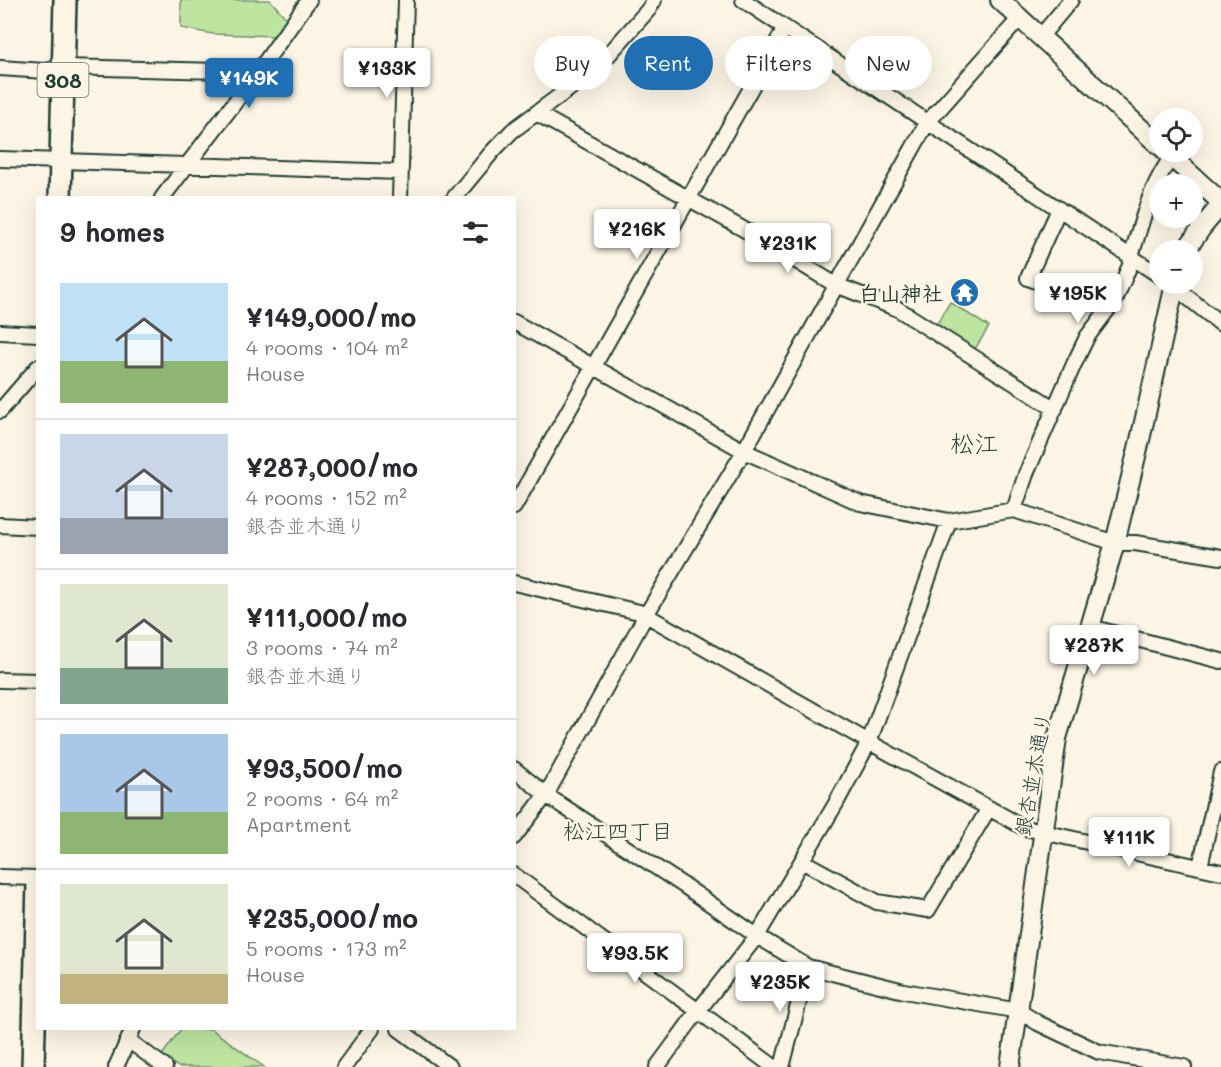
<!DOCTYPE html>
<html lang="en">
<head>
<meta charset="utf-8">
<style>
  :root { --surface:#fff; --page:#f2f2f3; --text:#2b2b33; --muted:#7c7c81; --line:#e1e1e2; --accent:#1f6fb2 }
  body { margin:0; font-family:Mali,"Klee One",sans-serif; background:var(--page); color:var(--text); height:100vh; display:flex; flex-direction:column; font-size:22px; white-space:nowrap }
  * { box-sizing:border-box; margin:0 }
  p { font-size:20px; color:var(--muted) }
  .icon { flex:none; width:33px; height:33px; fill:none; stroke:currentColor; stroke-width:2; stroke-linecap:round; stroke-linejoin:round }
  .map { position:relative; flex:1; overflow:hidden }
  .panel { position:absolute; left:36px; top:196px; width:480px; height:834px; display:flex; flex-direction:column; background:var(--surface); border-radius:0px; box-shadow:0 6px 24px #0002 }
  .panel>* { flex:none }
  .guide { position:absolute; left:534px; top:36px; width:570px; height:54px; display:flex; gap:12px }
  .tools { position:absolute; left:1149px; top:108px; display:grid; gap:12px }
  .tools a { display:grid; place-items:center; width:54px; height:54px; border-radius:50%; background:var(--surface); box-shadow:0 6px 24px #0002; font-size:30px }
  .price { position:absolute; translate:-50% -51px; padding:0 14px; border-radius:6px; background:#fff; color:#222; font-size:20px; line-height:39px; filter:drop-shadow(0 2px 3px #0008) }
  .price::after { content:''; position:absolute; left:50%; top:36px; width:18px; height:14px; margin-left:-9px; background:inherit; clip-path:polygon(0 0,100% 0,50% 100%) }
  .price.selected { background:var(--accent); color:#fff }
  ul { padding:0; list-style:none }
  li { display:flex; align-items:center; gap:18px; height:150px; padding:0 24px }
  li+li { border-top:2px solid var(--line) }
  li span { display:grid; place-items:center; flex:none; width:168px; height:120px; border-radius:0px; color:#555 }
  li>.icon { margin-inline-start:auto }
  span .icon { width:72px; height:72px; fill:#fffc; stroke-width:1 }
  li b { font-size:26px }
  h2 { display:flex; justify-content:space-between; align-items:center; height:72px; padding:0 24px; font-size:26px }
  .tag { padding:0 21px; border-radius:27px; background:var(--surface); box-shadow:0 6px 24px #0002; font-size:21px; line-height:54px }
  .tag.selected { background:var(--accent); color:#fff }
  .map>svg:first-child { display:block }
  .green { fill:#bde5a0; stroke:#6e916a; stroke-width:1.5 }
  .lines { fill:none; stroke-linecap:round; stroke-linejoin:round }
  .street-casing { stroke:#1f3d34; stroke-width:18 }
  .secondary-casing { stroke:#1f3d34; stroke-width:22 }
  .primary-casing { stroke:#1f3d34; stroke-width:26 }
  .street { stroke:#fcf5e5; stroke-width:14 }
  .secondary { stroke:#fcf5e5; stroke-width:18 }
  .primary { stroke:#fcf5e5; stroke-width:21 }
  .labels { text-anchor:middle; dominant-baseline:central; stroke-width:5; stroke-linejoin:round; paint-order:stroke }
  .shield { fill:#fcf5e5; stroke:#617469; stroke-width:1.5 }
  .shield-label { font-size:20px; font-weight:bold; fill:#1f3d34 }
  .poi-label { font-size:21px; font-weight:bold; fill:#1f3d34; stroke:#fcf5e5; text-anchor:end }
  .street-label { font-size:21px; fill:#1f3d34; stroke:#fcf5e5 }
  .neighbourhood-label { font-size:22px; fill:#1f3d34; stroke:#fcf5e5 }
  .quarter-label { font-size:24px; fill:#1f3d34; stroke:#fcf5e5 }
</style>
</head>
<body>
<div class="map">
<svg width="1221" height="1067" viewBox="0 0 1221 1067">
  <rect width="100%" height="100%" fill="#fcf5e5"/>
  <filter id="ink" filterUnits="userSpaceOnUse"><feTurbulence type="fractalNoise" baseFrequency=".0167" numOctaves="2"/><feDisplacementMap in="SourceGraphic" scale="12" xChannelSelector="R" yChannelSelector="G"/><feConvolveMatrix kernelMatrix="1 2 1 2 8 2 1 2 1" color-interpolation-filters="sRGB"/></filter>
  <g filter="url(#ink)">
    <path class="green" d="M181 0H270L288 20 276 36 213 34 181 28Z
      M950 302 989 327 973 352 935 327Z
      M181 1029H211L264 1067H178L162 1055Z"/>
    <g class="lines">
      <defs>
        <path id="street" d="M743 0 1160 276
          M1041 36 1071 0
          M0 68 45 71 64 67 258 72
          M536 113 752 234 836 285 898 309 1055 409
          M0 159 400 172
          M162 198 258 72 309 0
          M400 198 406 0
          M454 198 492 152 512 131 596 69 649 9 654 0
          M1059 209 1028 278 1109 308
          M1171 284 1221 324
          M514 322 744 451 860 503 949 521 1014 510 1115 543H1135L1221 557
          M0 332 38 334
          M0 411 38 367
          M514 507 785 28
          M1014 510 1026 474 1074 364 1087 337 1115 300 1130 265 1131 256C1142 223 1150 185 1172 157
          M0 525 38 527
          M514 583 639 612 646 615 869 742 1025 828 1221 872
          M1090 627 1221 661
          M0 680 38 681
          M514 769 546 795 686 887 757 936 808 967 904 991 1019 1011 1038 1023 1099 1052 1184 1067
          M514 837 546 795 646 615 744 451 927 123 1020 18
          M802 861 877 902 928 910 989 808
          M1200 867 1221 772
          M514 875 774 1067
          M0 877 38 878
          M399 1029 450 1067
          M128 1040 165 1067
          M116 1067 133 1029
          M344 1067 372 1029
          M657 1067 698 1011 757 936 835 805 869 742 949 521
          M782 1067 808 967"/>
        <path id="secondary" d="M1000 0 1160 146
          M1166 152 1221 202
          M1186 250 1203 226 1221 205
          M1010 1067 1057 738 1115 543 1140 440 1175 284"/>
        <path id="primary" d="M60 198 65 0
          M33 1067 38 883"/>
      </defs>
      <use href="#street" class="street-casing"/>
      <use href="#secondary" class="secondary-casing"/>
      <use href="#primary" class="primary-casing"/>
      <use href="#street" class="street"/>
      <use href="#secondary" class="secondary"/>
      <use href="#primary" class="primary"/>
    </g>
  </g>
  <defs>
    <symbol id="temple-disc" viewBox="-11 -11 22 22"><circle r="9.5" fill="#1f6fb2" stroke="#fcf5e5"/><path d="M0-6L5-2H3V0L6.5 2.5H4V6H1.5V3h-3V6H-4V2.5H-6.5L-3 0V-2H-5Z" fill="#fff"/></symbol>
  </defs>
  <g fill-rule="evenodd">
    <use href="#temple-disc" x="948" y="276" width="33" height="33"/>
  </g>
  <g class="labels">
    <rect class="shield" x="37.5" y="63" width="51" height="34" rx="4.5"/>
    <g class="shield-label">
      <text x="63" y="80">308</text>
    </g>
    <g class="poi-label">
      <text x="943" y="292">白山神社</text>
    </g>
    <g class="street-label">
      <text transform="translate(1032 774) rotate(-80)">銀杏並木通り</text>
    </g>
    <g class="neighbourhood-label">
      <text x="618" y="830">松江四丁目</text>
    </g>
    <g class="quarter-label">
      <text x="974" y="442">松江</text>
    </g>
  </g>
</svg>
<div class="tools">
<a><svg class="icon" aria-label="locate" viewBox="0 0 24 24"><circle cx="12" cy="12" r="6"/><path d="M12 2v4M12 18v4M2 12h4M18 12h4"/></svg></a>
<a>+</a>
<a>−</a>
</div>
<b class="price" style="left:387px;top:99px">¥133K</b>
<b class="price selected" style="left:249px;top:109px">¥149K</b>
<b class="price" style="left:637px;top:260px">¥216K</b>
<b class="price" style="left:788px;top:274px">¥231K</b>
<b class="price" style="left:1078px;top:324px">¥195K</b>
<b class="price" style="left:1094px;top:676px">¥287K</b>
<b class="price" style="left:1129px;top:868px">¥111K</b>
<b class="price" style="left:635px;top:984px">¥93.5K</b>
<b class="price" style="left:780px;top:1013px">¥235K</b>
<div class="guide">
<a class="tag">Buy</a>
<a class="tag selected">Rent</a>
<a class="tag">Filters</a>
<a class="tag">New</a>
</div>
<section class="panel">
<h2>9 homes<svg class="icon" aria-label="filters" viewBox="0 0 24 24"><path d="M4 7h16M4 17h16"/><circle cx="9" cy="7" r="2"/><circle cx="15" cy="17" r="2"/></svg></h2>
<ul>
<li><span style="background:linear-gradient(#bfe0f5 65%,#8fb573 0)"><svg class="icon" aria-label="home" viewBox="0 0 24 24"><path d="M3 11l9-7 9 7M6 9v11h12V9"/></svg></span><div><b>¥149,000/mo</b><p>4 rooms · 104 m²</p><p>House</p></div></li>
<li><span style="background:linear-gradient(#c9d6e8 70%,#9aa5b1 0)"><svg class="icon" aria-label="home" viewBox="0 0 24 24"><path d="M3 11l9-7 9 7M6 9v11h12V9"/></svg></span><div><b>¥287,000/mo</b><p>4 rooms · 152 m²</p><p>銀杏並木通り</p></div></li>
<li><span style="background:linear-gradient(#dfe7d0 70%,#7fa58c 0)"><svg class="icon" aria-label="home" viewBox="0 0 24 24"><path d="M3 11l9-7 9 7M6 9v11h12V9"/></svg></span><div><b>¥111,000/mo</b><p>3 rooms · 74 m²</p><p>銀杏並木通り</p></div></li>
<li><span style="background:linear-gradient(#a9c7e8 65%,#8fb573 0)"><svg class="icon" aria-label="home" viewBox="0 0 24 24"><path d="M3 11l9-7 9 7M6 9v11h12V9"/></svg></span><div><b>¥93,500/mo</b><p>2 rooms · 64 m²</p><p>Apartment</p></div></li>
<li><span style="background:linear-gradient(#dfe7d0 75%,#c2b280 0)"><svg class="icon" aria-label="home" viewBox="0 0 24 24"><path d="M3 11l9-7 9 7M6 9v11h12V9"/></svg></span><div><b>¥235,000/mo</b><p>5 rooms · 173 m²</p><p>House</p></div></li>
</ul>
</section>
</div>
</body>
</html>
